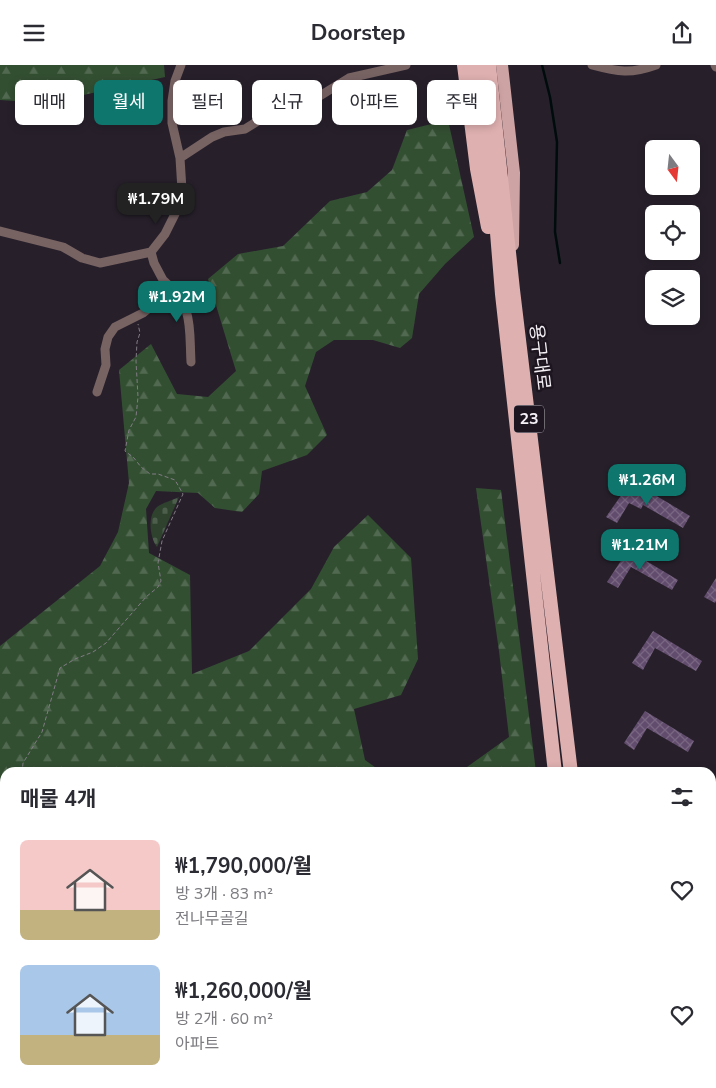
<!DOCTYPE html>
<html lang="ko">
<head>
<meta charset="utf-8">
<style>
  :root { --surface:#fff; --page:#f2f2f3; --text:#2b2b33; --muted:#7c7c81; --accent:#0f766e }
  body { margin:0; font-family:"Nunito Sans","Noto Sans KR",sans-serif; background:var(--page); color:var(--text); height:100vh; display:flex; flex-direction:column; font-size:19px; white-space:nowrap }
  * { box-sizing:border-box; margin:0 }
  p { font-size:16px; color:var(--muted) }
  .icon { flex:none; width:28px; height:28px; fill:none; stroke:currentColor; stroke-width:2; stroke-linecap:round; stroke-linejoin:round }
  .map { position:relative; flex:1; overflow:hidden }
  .side { position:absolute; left:0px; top:702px; width:716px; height:321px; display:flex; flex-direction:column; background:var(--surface); border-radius:15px 15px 0 0; box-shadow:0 2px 8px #0003 }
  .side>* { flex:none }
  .hud { position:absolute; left:15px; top:15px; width:686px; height:45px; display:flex; gap:10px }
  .needle { width:32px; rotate:165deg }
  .buttons { position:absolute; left:645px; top:75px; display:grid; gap:10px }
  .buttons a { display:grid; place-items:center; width:55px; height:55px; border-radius:8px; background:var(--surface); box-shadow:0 2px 8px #0003; font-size:25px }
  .price { position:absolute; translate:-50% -42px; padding:0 11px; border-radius:10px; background:var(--accent); color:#fff; font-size:16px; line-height:32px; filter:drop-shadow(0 1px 2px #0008) }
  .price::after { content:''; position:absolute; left:50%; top:30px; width:15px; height:11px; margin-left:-8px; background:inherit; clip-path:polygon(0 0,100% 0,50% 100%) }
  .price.selected { background:#222; color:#fff }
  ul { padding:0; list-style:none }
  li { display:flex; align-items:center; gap:15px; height:125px; padding:0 20px }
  li span { display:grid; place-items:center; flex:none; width:140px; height:100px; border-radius:8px; color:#555 }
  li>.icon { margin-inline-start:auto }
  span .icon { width:60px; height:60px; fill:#fffc; stroke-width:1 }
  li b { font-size:21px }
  h2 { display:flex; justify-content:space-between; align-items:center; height:60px; padding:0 20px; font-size:21px }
  .tag { padding:0 18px; border-radius:8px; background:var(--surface); box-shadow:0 2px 8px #0003; font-size:18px; line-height:45px }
  .tag.selected { background:var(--accent); color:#fff }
  header { display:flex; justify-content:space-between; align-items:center; height:65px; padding:0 20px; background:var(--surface); font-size:22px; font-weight:700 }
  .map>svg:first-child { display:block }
  .grass { fill:url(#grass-dots) }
  .forest { fill:url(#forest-firs) }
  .cemetery { fill:url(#cemetery-stones) }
  .green { fill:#2e422e }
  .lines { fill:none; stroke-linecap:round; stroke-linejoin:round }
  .stream { stroke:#000b0c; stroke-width:2.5 }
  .building { fill:url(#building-cross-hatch) }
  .path { stroke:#827c85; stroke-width:1; stroke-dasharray:4 2.5; stroke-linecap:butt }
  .service { stroke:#786363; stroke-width:4.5 }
  .minor { stroke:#786363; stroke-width:9 }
  .primary { stroke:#cea3a3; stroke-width:12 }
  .trunk { stroke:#dfb0b0; stroke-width:14 }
  .labels { text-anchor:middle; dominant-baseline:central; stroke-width:5; stroke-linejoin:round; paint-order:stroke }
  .shield { fill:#1d1621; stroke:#b5afb8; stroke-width:1 }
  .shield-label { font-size:16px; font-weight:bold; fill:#f6f1f8 }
  .street-label { font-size:18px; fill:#f6f1f8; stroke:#1d1621 }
</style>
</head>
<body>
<header><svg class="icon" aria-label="menu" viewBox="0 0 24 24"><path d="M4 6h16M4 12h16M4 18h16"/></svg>Doorstep<svg class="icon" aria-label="share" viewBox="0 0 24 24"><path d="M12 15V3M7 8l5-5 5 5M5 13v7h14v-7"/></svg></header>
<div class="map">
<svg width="716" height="1023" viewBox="0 0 716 1023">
  <defs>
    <pattern id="grass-dots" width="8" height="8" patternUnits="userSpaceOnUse" patternTransform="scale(1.25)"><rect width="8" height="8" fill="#2e422e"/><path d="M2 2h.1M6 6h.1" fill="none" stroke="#4d5e4d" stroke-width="1.8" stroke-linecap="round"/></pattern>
    <pattern id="forest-firs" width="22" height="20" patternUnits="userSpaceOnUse" patternTransform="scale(1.25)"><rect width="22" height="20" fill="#334f32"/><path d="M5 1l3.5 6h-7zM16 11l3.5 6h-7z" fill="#516950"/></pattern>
    <pattern id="cemetery-stones" width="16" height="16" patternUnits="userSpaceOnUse" patternTransform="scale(1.25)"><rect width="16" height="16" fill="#2e422e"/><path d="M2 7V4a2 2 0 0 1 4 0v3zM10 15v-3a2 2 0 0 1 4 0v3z" fill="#4d5e4d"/></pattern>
    <pattern id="building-cross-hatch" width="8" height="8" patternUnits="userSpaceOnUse" patternTransform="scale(1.25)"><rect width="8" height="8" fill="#624c6d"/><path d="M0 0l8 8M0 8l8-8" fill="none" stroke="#796683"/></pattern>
  </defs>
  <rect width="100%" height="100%" fill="#27202b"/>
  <path class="grass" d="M0 925 5 939V1008L0 1019Z"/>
  <path class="forest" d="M0 0H164L165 12 47 38 0 35Z
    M448 55 474 172 445 199 419 229 412 273 400 283 373 275H334L316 287 305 321 327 370 307 390 262 406 259 429 242 447 215 443 198 428 156 426 146 444 149 488 190 510 192 609 249 586 311 524 334 482 368 450 411 493 418 594 401 630 354 644 365 695 382 707 5 708V938L0 925V581L100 501 118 467 129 418 119 305 151 279 177 329 208 332 236 306 208 214 238 189 283 181 330 136 367 127 392 105 407 65Z
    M476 423 501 425 536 707H460L509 672 499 586Z
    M5 1008V1019H573V1023H0Z"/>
  <path class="cemetery" d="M179 432 157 482C150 473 147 451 157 442 162 438 173 435 179 432Z"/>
  <path class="green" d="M711 974H716V1023H644L643 1019H711Z"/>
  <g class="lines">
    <path class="stream" d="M542 0 550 32 557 77 555 167 560 198"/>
  </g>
  <path class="building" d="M629 419 649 432 650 427 690 451 683 463 643 440 641 444 629 438 617 458 606 452Z
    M628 485 678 515 672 525 631 502 618 523 607 517Z
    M716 513V536L715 538 704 532Z
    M653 566 702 596 696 606 655 583 643 605 632 598Z
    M645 646 694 676 688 687 647 663 634 685 624 678Z
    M711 868 716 871V882L711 880Z
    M711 921 716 923V936L711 933Z"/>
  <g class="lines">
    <path class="path" d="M22 708 23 698 42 667 60 603 75 594 93 587 106 578 146 532 158 522 161 516 158 498 162 476 183 429 175 415 158 409H150L141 402 134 393 125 386 129 365 136 352 138 332 136 296 137 277 140 268 138 259
      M711 991 716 989
      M634 1019 636 1023
      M709 1019 713 1022 716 1021"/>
    <path class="service" d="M711 800 716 798"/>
    <path class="minor" d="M592 0C618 7 631 9 656 0
      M715 0 716 2
      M180 93 212 72 224 67 245 64 280 42 310 37 349 13 406 0
      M0 166 63 182 82 193 100 198 151 187 165 169 175 149 182 125 180 93 172 58V36L175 16 181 0
      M163 215C194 241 189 261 191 297
      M97 327 106 300 105 284 108 272 115 262 143 248 149 243 163 221V215L154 198 151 187"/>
    <path class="primary" d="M502 0 514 108 513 180"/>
    <path class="trunk" d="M464 0 477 104 488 162
      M478 0 495 143 502 229 555 708
      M489 0 513 225 571 708
      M593 1019V1023
      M606 1019 607 1023"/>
  </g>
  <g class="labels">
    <rect class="shield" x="514" y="340.5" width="30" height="27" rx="4"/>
    <g class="shield-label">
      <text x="529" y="354">23</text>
    </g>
    <g class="street-label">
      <text transform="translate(540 292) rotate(83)">용구대로</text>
    </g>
  </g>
</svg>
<div class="buttons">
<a><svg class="needle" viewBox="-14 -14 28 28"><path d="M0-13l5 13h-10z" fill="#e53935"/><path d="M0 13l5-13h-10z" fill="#7c7c81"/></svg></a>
<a><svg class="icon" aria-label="locate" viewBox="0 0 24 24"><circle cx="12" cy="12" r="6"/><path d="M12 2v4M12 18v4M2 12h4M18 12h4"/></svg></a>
<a><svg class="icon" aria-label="layers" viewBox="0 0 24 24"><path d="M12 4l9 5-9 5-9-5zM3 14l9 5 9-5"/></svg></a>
</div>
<b class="price selected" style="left:156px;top:160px">₩1.79M</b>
<b class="price" style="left:177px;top:258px">₩1.92M</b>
<b class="price" style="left:647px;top:441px">₩1.26M</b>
<b class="price" style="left:640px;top:506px">₩1.21M</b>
<div class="hud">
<a class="tag">매매</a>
<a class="tag selected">월세</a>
<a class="tag">필터</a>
<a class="tag">신규</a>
<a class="tag">아파트</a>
<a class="tag">주택</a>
</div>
<section class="side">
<h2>매물 4개<svg class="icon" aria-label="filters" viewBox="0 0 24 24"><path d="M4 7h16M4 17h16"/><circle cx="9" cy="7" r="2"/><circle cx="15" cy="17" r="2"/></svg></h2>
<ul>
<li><span style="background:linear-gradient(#f6c9c9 70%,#c2b280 0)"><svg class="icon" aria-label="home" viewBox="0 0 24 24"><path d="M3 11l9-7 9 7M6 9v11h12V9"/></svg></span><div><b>₩1,790,000/월</b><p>방 3개 · 83 m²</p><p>전나무골길</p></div><svg class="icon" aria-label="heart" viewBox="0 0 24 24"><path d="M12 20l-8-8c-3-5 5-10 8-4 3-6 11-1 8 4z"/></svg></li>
<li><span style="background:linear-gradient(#a9c7e8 70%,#c2b280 0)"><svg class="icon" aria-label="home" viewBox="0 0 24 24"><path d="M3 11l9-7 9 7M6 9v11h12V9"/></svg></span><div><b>₩1,260,000/월</b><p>방 2개 · 60 m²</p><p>아파트</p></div><svg class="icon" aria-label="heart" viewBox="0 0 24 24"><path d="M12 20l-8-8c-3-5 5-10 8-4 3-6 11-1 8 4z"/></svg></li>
</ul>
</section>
</div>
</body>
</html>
